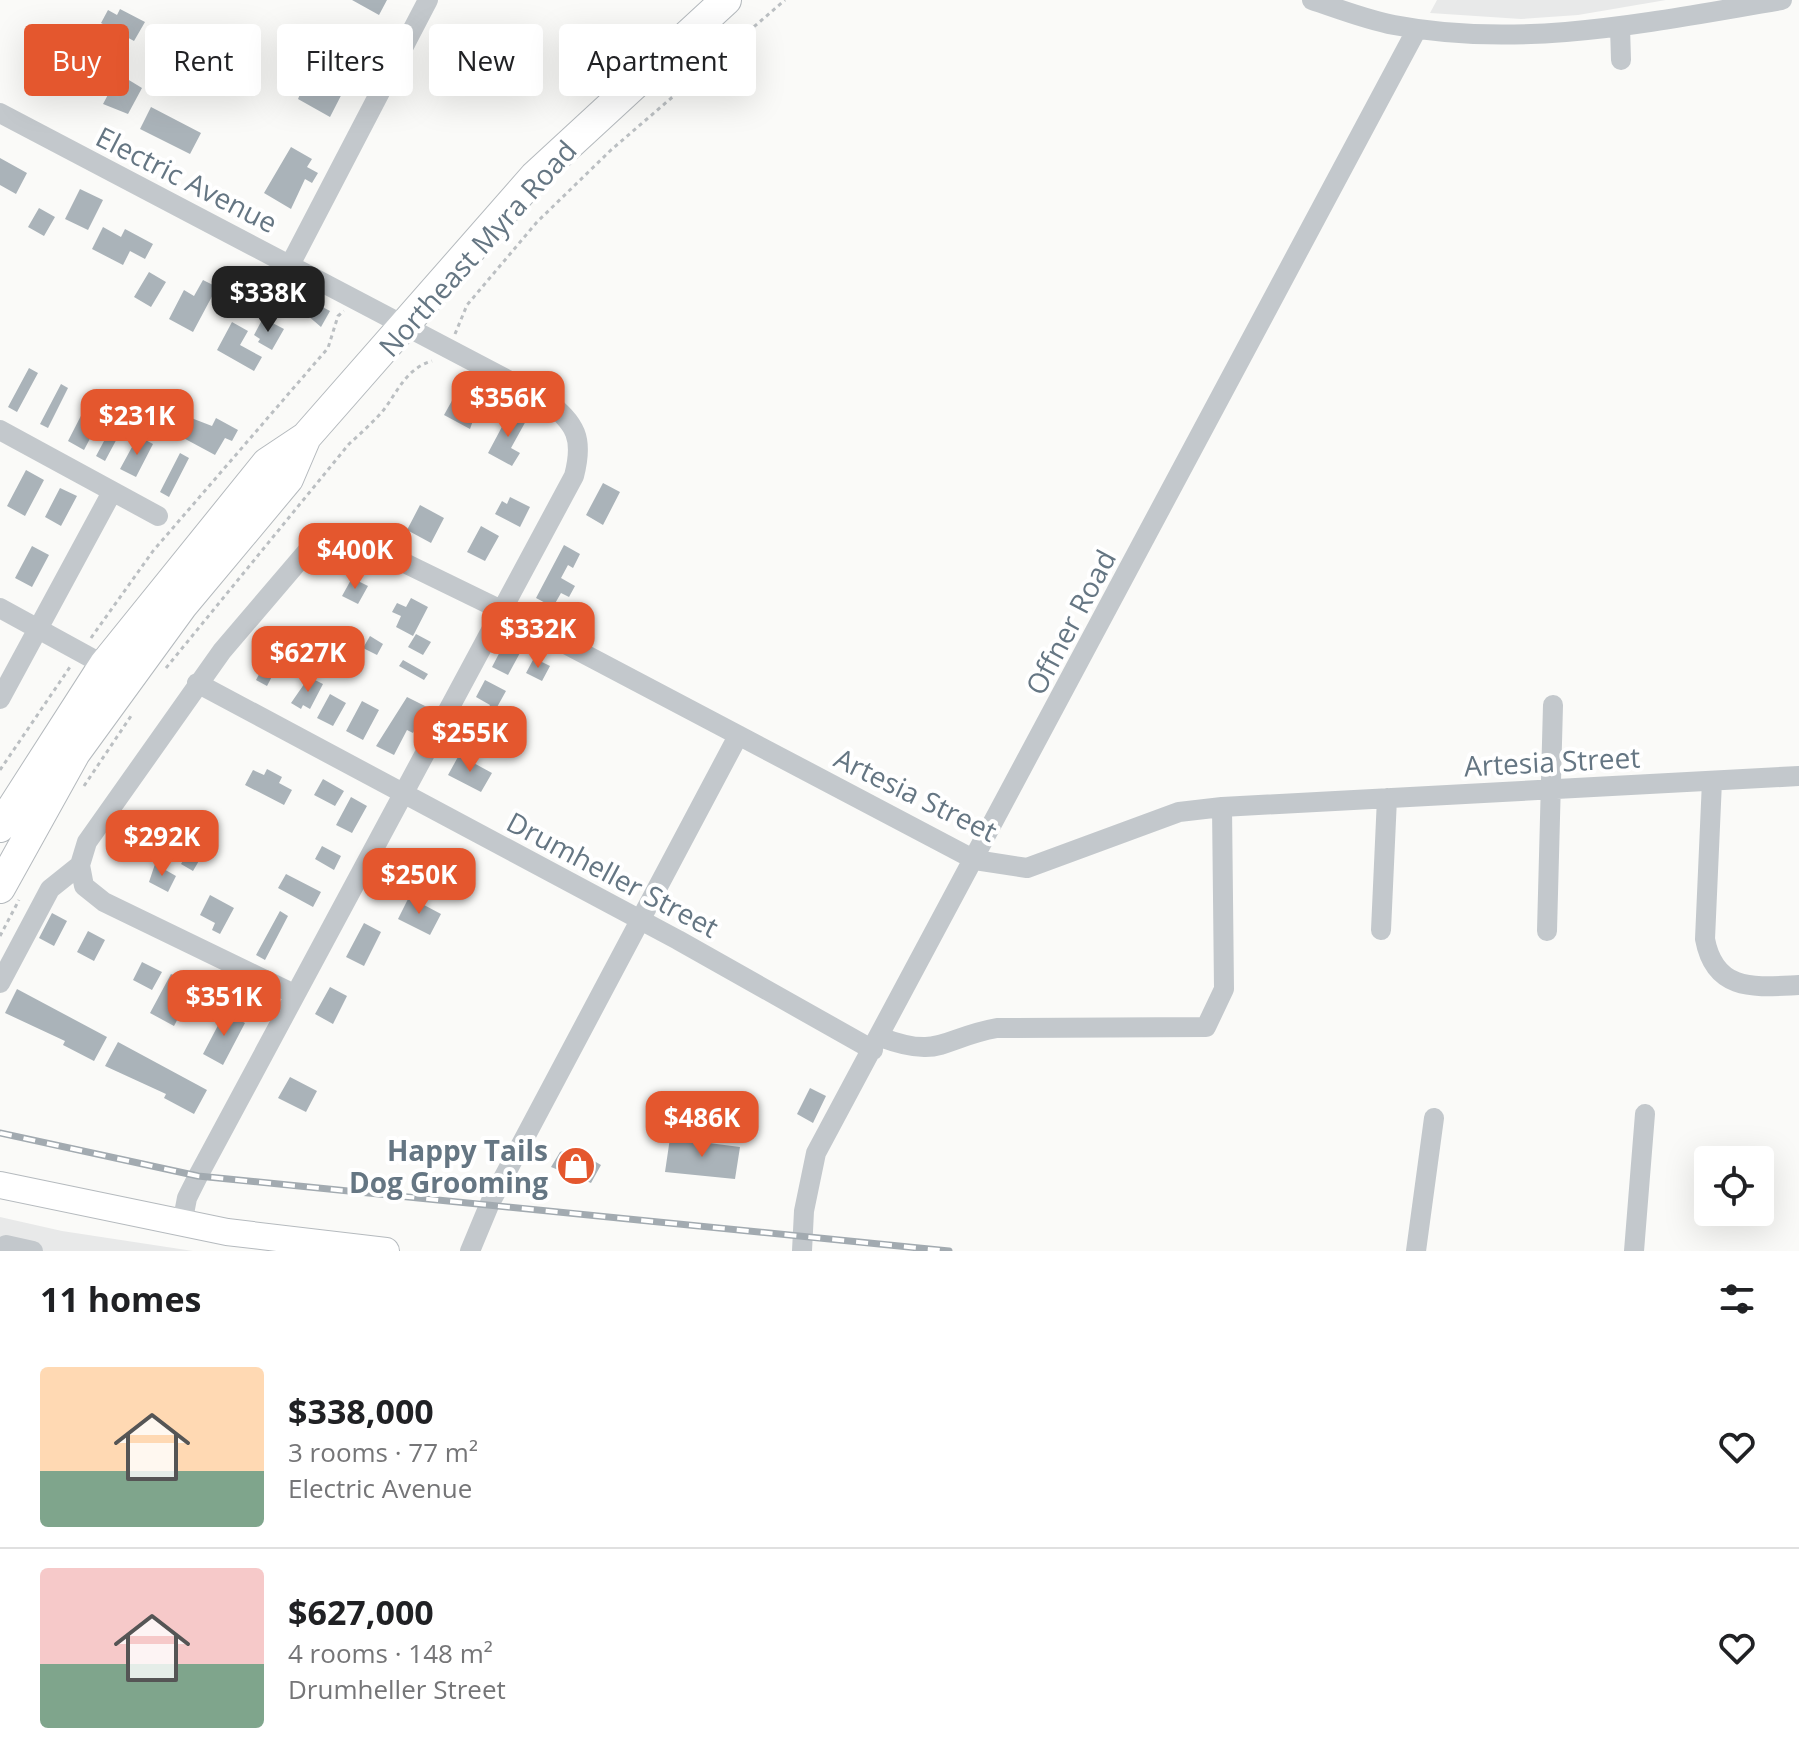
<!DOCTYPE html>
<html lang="en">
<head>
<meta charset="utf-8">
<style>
  :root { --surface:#fff; --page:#f6f6f6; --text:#202124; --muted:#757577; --line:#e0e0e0; --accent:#e4572e }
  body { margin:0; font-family:"Open Sans",sans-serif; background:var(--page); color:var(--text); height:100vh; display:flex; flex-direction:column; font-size:30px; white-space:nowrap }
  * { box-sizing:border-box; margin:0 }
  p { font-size:26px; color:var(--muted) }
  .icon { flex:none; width:44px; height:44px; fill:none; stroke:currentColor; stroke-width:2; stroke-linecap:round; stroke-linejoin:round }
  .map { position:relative; height:1251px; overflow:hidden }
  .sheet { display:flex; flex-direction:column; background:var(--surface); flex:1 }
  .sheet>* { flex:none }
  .hud { position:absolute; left:24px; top:24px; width:800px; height:72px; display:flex; gap:16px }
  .controls { position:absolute; left:1694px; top:1146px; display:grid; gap:16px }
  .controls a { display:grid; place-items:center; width:80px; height:80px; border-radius:8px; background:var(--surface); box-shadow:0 8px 32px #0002; font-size:40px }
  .price { position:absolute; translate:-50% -68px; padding:0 18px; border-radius:16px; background:var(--accent); color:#fff; font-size:26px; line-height:52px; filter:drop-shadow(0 2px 4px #0008) }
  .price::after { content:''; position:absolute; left:50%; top:48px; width:24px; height:18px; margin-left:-12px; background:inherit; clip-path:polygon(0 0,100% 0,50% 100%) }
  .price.selected { background:#222; color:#fff }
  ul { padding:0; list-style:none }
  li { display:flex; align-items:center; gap:24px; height:200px; padding:0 40px }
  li+li { border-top:2px solid var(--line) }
  li span { display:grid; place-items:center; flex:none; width:224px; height:160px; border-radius:8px; color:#555 }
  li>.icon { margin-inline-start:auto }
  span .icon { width:96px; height:96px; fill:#fffc; stroke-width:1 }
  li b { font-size:34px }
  h2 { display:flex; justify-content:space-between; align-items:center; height:96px; padding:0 40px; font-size:34px }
  .tag { padding:0 28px; border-radius:8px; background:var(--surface); box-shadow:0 8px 32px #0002; font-size:28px; line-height:72px }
  .tag.selected { background:var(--accent); color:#fff }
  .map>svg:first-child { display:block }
  .built { fill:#e8e9e9 }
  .building { fill:#aab3b9 }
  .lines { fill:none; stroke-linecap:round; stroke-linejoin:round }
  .major-casing { stroke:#b5babe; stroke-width:28 }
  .highway-casing { stroke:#b4b9bd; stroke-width:32 }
  .path { stroke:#bbbfc2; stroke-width:3; stroke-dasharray:4 4; stroke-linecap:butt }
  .minor { stroke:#c3c8cc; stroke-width:20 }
  .major { stroke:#fff; stroke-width:26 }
  .highway { stroke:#fff; stroke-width:30 }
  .rail-casing { stroke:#a2aab0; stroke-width:7 }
  .rail { stroke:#fff; stroke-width:4; stroke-dasharray:12; stroke-linecap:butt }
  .labels { text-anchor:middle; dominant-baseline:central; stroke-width:8; stroke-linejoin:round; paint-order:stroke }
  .street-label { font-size:28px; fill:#657683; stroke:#fff }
  .poi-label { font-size:28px; font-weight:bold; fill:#657683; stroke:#fff; text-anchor:end }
</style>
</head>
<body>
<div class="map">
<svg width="1799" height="1251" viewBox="0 0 1799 1251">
  <rect width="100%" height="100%" fill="#fafaf8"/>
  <path class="built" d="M1437 0H1666L1578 15 1521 19 1430 13Z
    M0 1217 62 1231 193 1251H0Z"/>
  <path class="building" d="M352 0H387L379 15Z
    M120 9 145 22 134 41 101 23 108 10 117 15Z
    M312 66 327 73 320 87 324 90 334 72 349 80 330 117 298 99Z
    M100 71 110 78 100 94 90 88Z
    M119 74 142 88 128 114 103 104Z
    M151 107 201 133 190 154 140 129Z
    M291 147 312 159 307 167 318 173 312 183 305 179 291 209 264 193Z
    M0 158 27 173 16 194 0 185Z
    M80 189 103 200 88 230 65 219Z
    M39 208 55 217 44 236 28 227Z
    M103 227 121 237 125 229 153 244 145 259 130 251 123 265 92 249Z
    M149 272 166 282 151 307 134 297Z
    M203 280 217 287 193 332 169 319 184 290 194 296Z
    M313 302 330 311 321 327 307 315Z
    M263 318 284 329 272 350 258 342 260 339 254 335Z
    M232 322 248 331 240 345 262 357 254 371 217 350Z
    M29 368 38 373 17 412 8 407Z
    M61 384 68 388 48 428 40 424Z
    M454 397 477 409 470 429 444 415Z
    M87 404 104 412 84 450 68 441Z
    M511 410 527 419 511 448 520 453 512 466 488 453Z
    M119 413 128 418 105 461 96 456Z
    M186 416 212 426 216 418 238 430 232 441 225 438 215 455 176 434Z
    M138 436 153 444 136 477 120 469Z
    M180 453 189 458 169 497 160 492Z
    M26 470 44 480 25 516 7 506Z
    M603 483 620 492 603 525 586 515Z
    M60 488 77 496 61 526 45 517Z
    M510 497 530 507 520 527 495 514 502 501 507 504Z
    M420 505 444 518 431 543 407 530Z
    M481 526 499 536 485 561 467 552Z
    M564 545 580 554 573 568 568 565 561 578 575 586 569 597 561 593 553 607 536 598Z
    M32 546 49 555 32 587 15 578Z
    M352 578 368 586 358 604 342 596Z
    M411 598 428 607 413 636 396 627 401 616 392 612 397 603 406 607Z
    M315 634 342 648 334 663 307 649Z
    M416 634 431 642 423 655 408 647Z
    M370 636 383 644 377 655 363 648Z
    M505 642 521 651 508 675 492 667Z
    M534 658 550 666 542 681 526 673Z
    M267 659 278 665 267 686 256 680Z
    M403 660 428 674 424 680 399 666Z
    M309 677 323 684 310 709 303 705 301 709 291 703Z
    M485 680 506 691 496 709 502 712 498 720 485 714 490 705 476 697Z
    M330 694 346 703 333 726 317 718Z
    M407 697 427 707 413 733 407 730 394 755 376 746Z
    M362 701 379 710 363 740 346 731Z
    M469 735 489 745 482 757 463 748Z
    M459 755 492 773 481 792 448 775Z
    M267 769 282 777 279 783 292 790 284 805 245 785 253 770 264 775Z
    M323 779 344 791 335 806 314 795Z
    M351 797 367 806 352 833 336 825Z
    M322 846 341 856 334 870 315 859Z
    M188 852 200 859 193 871 181 864Z
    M409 856 425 864 417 879 402 871Z
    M155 864 176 876 168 892 149 882Z
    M286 874 321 892 313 907 278 888Z
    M210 895 234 908 220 934 212 930 215 923 200 915Z
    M409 897 441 914 430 935 398 919Z
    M280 911 288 916 265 960 256 955Z
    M52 913 67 921 54 946 39 938Z
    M364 923 381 932 364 966 346 957Z
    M88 931 105 940 94 961 77 952Z
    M142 962 162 972 152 990 133 980Z
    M171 974 195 986 174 1026 150 1013Z
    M330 987 347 996 333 1024 315 1014Z
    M17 989 107 1037 94 1061 63 1045 65 1041 5 1013Z
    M225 1012 245 1023 223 1065 203 1054Z
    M118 1042 207 1090 194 1114 164 1098 166 1094 105 1066Z
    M290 1077 317 1091 306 1112 278 1098Z
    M810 1088 826 1096 813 1123 797 1114Z
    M670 1138 740 1147 735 1179 665 1172Z
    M572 1148 601 1165 591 1183 551 1167 560 1152Z"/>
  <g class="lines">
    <defs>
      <path id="major" d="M0 1185 227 1232 386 1251"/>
      <path id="highway" d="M0 827 104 665 267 463 306 437 535 176 726 0
        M0 888 75 753 182 606 288 479 306 437"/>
    </defs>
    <use href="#major" class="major-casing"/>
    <use href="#highway" class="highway-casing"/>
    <path class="path" d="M455 334 467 305 537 222 611 150 785 0
      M91 638 153 551 328 348 338 316 344 311
      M166 668 349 444C360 434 372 423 382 412 398 392 405 369 432 361
      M0 770 70 667
      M84 786 131 716
      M0 936 19 900"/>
    <path class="minor" d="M1312 0C1339 9 1367 20 1394 25 1524 50 1655 21 1782 0
      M1620 27 1621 60
      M0 113 546 400C576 424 584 438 574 476L198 1176 187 1198 182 1224
      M291 263 428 0
      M0 430 158 516
      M0 608 104 665
      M197 683 678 940 873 1050
      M0 699 112 492
      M1712 781 1705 939C1715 993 1756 987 1799 985
      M1381 930 1387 798
      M1547 931 1553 705
      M0 983 50 889 80 865
      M294 994 104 902 84 886 80 865 87 842 222 651 321 535 343 533 499 609 975 860 1027 868 1179 812 1222 807 1799 776
      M880 1037C941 1060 941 1038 997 1028L1206 1027 1224 989 1222 807
      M6 1245 33 1251
      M470 1251 490 1203 738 736
      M802 1251 804 1211 816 1153 1417 29
      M1416 1251 1434 1118
      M1634 1251 1645 1114"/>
    <use href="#major" class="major"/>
    <use href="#highway" class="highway"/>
    <defs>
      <path id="rail" d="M0 1133 198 1176 949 1251"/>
    </defs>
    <use href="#rail" class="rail-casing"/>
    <use href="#rail" class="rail"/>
  </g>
  <defs>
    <symbol id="shop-disc" viewBox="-11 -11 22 22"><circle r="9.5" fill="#e4572e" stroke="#fff"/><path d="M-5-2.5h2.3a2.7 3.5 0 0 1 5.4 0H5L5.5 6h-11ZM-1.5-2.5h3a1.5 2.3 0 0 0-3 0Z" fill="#fff"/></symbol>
  </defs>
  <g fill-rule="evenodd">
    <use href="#shop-disc" x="554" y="1144" width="44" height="44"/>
  </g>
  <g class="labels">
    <g class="street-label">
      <text transform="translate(187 179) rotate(27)">Electric Avenue</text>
      <text transform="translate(477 248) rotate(-48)">Northeast Myra Road</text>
      <text transform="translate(1070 622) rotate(-62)">Offner Road</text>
      <text transform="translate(1552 761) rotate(-3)">Artesia Street</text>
      <text transform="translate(916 794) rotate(26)">Artesia Street</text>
      <text transform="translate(613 874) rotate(28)">Drumheller Street</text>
    </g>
    <g class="poi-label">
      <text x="548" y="1150">Happy Tails<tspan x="548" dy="32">Dog Grooming</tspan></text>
    </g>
  </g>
</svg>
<div class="controls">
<a><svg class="icon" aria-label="locate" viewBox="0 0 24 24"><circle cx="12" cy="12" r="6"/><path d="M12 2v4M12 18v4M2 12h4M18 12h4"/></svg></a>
</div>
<b class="price selected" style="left:268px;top:334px">$338K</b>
<b class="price" style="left:508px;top:439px">$356K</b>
<b class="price" style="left:137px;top:457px">$231K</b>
<b class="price" style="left:355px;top:591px">$400K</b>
<b class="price" style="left:538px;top:670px">$332K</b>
<b class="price" style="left:308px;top:694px">$627K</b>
<b class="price" style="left:470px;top:774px">$255K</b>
<b class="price" style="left:162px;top:878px">$292K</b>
<b class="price" style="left:419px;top:916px">$250K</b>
<b class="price" style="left:224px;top:1038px">$351K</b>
<b class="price" style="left:702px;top:1159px">$486K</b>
<div class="hud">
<a class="tag selected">Buy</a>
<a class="tag">Rent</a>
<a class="tag">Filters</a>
<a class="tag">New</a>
<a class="tag">Apartment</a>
</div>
</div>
<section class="sheet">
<h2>11 homes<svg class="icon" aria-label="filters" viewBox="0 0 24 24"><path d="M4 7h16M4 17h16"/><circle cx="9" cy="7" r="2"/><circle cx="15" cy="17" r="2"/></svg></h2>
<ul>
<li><span style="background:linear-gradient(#ffd9b3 65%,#7fa58c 0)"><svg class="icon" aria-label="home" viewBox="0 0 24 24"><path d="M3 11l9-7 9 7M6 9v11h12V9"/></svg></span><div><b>$338,000</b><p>3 rooms · 77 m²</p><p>Electric Avenue</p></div><svg class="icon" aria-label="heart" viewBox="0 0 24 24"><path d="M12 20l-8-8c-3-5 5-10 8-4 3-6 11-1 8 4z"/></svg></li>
<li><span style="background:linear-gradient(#f6c9c9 60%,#7fa58c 0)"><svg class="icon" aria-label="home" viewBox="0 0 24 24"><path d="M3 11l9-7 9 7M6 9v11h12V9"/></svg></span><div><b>$627,000</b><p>4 rooms · 148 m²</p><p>Drumheller Street</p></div><svg class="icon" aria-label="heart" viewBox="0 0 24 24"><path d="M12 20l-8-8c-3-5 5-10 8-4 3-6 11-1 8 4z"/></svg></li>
</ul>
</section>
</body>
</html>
